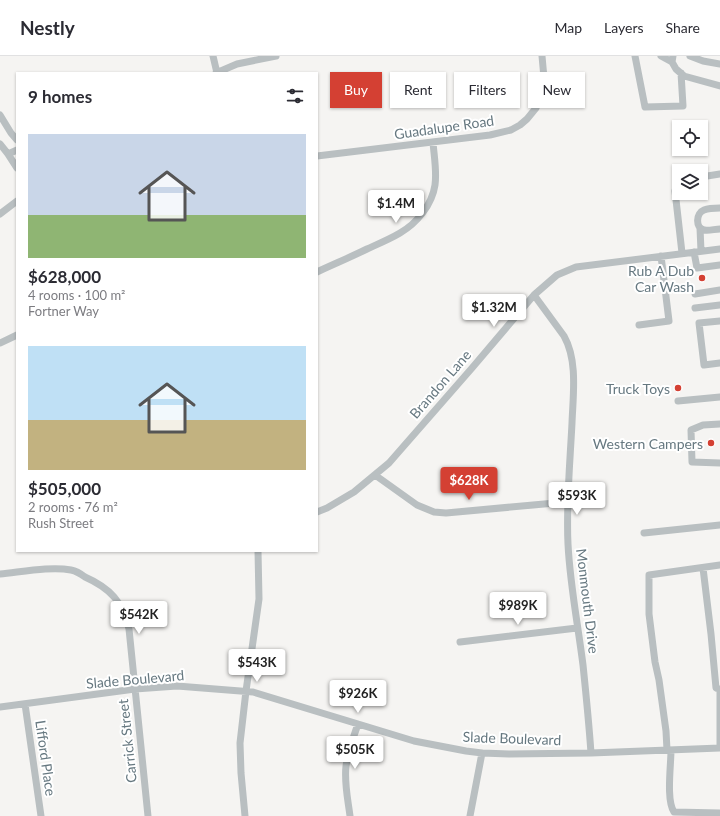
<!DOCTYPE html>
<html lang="en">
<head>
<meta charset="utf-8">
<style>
  :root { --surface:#fff; --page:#f2f2f3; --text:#2b2b33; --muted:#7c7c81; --line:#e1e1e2; --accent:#d44033 }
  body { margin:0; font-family:Lato,sans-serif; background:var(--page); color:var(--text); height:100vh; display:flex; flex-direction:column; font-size:15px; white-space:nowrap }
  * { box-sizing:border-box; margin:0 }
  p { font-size:13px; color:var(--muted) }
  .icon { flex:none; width:22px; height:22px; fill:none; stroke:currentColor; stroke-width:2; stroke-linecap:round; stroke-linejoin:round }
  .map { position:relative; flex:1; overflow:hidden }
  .panel { position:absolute; left:16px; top:16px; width:302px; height:480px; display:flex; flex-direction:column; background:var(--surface); border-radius:0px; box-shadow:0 1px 3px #0004 }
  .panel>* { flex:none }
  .banner { position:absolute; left:330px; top:16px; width:330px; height:36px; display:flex; gap:8px }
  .controls { position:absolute; left:672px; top:64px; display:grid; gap:8px }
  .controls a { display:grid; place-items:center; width:36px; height:36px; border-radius:0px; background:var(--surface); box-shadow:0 1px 3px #0004; font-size:20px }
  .price { position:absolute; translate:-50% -34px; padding:0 9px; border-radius:4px; background:#fff; color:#222; font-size:13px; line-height:26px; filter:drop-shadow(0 1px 2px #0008) }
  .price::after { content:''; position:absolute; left:50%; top:24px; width:12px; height:9px; margin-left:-6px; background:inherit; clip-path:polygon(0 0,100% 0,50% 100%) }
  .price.current { background:var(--accent); color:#fff }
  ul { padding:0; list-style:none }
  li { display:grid; align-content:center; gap:8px; height:212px; padding:0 12px }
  li span { display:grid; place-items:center; height:124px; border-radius:0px; color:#555 }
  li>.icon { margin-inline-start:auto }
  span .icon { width:72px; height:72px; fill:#fffc; stroke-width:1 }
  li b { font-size:17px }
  h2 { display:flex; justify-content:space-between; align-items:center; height:48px; padding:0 12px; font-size:17px }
  .pill { padding:0 14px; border-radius:0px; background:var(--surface); box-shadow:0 1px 3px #0004; font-size:14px; line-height:36px }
  .pill.current { background:var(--accent); color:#fff }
  header { display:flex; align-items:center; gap:24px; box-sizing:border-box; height:56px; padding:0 20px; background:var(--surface); border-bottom:1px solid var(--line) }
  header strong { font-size:19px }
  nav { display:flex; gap:22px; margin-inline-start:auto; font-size:14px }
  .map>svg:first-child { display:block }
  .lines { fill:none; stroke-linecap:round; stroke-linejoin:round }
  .minor { stroke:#b9bfc1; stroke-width:7 }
  .poi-dot { fill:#d44033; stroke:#fff; stroke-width:1.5 }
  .labels { text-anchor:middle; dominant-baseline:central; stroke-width:4; stroke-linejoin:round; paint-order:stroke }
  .street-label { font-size:14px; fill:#667880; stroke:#fff }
  .poi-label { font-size:14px; fill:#667880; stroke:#fff; text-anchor:end }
</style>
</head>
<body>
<header>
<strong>Nestly</strong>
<nav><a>Map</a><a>Layers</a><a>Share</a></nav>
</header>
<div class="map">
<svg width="720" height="760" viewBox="0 0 720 760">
  <rect width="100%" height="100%" fill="#f5f4f2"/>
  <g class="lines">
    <path class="minor" d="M213 0 217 17
      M635 0 645 51 683 50 681 17
      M661 0 672 6
      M673 0 672 6 676 13 684 20 720 30
      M690 0 703 5 720 8
      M216 17 237 8 276 0
      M0 59 11 77 17 84
      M0 88 8 98
      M17 94 8 98 17 112
      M317 100 490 79 511 74 520 69 527 63 536 52 540 41 544 22 542 0
      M701 121 720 118
      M679 124 677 126 675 135 682 197
      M720 152C715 152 709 152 704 154 696 157 695 172 704 174 709 175 715 173 720 173
      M0 158 17 145
      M700 172 701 195
      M694 196 697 212 720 209
      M317 216C334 208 351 201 367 193 378 188 390 183 400 177 417 167 432 149 435 129 437 115 434 100 433 86
      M695 238 720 234
      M534 239 564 280C578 305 573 339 572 367 570 407 566 448 568 488 570 529 578 569 583 609 586 638 589 668 591 697
      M695 252 720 249
      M720 265 699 267 704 309 720 307
      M639 269 669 265 661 200
      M0 287 17 279
      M678 345 720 341
      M720 368 703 369 691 374 692 406 720 407
      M375 419 417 449 434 456 446 457 555 447H568
      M317 456 327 452 354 436 389 407 472 312 534 239 557 219 576 211 720 193
      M644 477 720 469
      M703 512 711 578 716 632 720 633
      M0 518C21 516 51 510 71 514 76 515 81 518 85 521 110 532 123 546 129 573L148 760
      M460 586 577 572
      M25 648 41 760
      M0 651 135 633 177 630 253 636 414 685 466 695 482 697 509 698 591 697 720 692
      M720 692V633
      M667 694 666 675 659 624 655 606 649 558V519L720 509
      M671 694C671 710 666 744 674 756L720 757
      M245 760 241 717 240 687 246 635 259 543 258 495
      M350 760C348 744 344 727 346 710 348 696 353 682 358 668
      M470 760 482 697"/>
  </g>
  <g class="poi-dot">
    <circle cx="702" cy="222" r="4"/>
    <circle cx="678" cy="332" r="4"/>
    <circle cx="711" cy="387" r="4"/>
  </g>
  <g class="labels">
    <g class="street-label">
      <text transform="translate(444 71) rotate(-8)">Guadalupe Road</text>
      <text transform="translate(440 328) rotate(-49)">Brandon Lane</text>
      <text transform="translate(588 545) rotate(83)">Monmouth Drive</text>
      <text transform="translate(135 623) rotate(-5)">Slade Boulevard</text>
      <text transform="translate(512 682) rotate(2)">Slade Boulevard</text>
      <text transform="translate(127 685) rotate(-96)">Carrick Street</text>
      <text transform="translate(46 702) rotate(82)">Lifford Place</text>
    </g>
    <g class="poi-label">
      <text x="694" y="214">Rub A Dub<tspan x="694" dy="16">Car Wash</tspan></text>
      <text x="670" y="332">Truck Toys</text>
      <text x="703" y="387">Western Campers</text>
    </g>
  </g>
</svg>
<div class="controls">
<a><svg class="icon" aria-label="locate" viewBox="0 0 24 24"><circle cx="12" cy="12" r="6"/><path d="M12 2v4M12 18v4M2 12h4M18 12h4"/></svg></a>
<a><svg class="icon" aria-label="layers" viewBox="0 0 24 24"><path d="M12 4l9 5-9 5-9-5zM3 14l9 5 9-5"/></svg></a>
</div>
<b class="price" style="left:396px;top:168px">$1.4M</b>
<b class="price" style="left:494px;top:272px">$1.32M</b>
<b class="price current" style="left:469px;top:445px">$628K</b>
<b class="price" style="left:577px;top:460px">$593K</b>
<b class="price" style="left:518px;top:570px">$989K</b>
<b class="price" style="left:139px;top:579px">$542K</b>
<b class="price" style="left:257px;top:627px">$543K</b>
<b class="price" style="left:358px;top:658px">$926K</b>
<b class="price" style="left:355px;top:714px">$505K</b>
<div class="banner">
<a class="pill current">Buy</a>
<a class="pill">Rent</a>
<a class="pill">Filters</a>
<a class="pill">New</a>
</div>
<section class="panel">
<h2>9 homes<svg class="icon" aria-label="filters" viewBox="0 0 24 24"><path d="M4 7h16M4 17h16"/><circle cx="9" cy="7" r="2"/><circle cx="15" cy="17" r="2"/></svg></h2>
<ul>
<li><span style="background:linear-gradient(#c9d6e8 65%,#8fb573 0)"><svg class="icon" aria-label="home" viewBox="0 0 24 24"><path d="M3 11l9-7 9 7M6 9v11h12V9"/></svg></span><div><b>$628,000</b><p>4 rooms · 100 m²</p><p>Fortner Way</p></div></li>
<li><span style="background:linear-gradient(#bfe0f5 60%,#c2b280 0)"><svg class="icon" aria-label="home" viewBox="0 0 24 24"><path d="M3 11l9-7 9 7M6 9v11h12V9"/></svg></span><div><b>$505,000</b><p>2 rooms · 76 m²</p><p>Rush Street</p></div></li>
</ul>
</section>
</div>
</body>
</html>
